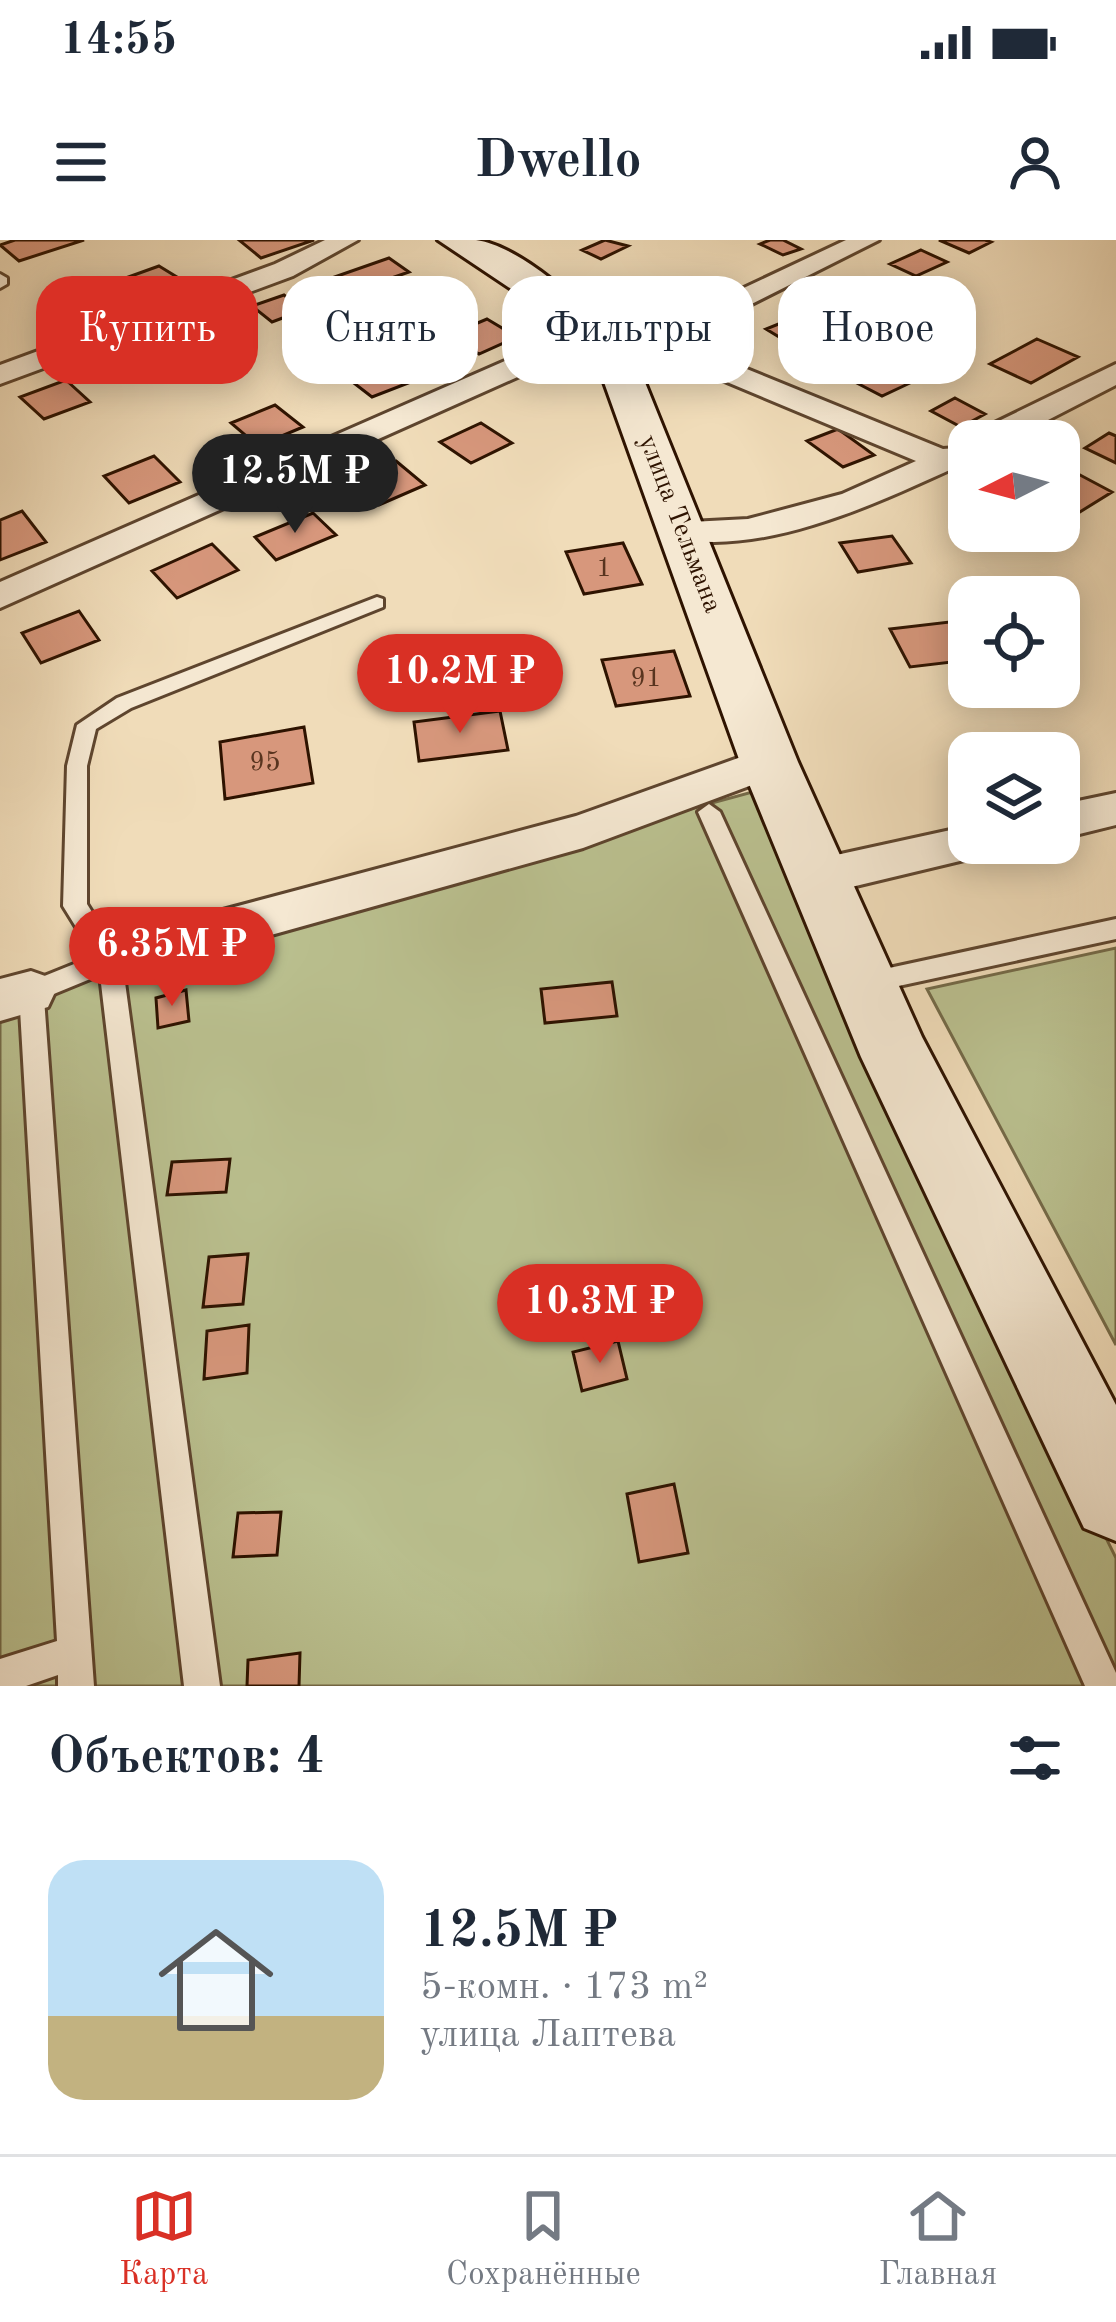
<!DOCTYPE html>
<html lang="ru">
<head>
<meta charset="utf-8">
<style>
  :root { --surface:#fff; --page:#f6f6f7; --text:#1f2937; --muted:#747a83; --line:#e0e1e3; --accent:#d93025 }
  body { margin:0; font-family:"Old Standard TT",serif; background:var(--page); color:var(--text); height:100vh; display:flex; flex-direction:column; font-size:45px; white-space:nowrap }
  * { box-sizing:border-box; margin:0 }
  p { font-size:39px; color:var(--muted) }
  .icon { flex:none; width:66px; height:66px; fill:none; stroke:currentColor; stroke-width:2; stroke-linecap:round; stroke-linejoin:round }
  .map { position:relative; height:1446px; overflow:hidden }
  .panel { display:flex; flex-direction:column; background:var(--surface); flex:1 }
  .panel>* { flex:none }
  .banner { position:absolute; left:36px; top:36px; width:1044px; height:108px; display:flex; gap:24px }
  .needle { width:78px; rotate:264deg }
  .tools { position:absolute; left:948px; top:180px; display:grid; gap:24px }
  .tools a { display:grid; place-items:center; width:132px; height:132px; border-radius:24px; background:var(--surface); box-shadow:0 6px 30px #0003; font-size:60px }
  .price { position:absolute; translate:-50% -102px; padding:0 27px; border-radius:42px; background:var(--accent); color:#fff; font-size:39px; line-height:78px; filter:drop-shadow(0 3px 6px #0008) }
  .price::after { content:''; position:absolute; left:50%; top:72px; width:36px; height:27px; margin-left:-18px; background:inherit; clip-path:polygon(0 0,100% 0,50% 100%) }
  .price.selected { background:#222; color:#fff }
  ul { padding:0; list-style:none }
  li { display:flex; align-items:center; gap:36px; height:300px; padding:0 48px }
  li span { display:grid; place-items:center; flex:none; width:336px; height:240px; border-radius:36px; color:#555 }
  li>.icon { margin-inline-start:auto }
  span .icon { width:144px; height:144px; fill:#fffc; stroke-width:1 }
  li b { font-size:51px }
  h2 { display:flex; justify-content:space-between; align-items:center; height:144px; padding:0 48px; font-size:51px }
  .tag { padding:0 42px; border-radius:36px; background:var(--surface); box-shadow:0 6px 30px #0003; font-size:42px; line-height:108px }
  .tag.selected { background:var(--accent); color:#fff }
  .status { display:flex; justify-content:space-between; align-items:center; height:84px; padding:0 60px; background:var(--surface); direction:ltr }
  .status svg { height:33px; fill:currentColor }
  header { display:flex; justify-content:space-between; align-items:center; height:156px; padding:0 48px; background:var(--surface); font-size:54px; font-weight:700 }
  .tabs { display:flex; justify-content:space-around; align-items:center; height:168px; border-top:3px solid var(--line); background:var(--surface); font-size:33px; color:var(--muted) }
  .tabs a { display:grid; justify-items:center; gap:6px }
  .tabs .selected { color:var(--accent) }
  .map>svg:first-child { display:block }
  .green { fill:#bac08f; stroke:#746a48; stroke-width:3 }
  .building { fill:#d7977c; stroke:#2e1300; stroke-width:3 }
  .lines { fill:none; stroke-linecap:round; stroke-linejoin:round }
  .lane-casing { stroke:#5e452e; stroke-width:6 }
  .street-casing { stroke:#5e452e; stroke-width:6 }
  .secondary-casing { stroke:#2e1300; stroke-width:6 }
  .lane { fill:#f5e8d2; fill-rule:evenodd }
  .street { fill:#f5e8d2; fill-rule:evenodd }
  .secondary { fill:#f5e8d2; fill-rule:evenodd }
  .labels { text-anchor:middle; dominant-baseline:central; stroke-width:9; stroke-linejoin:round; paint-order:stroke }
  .far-street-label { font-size:27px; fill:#2e1300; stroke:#f5e8d2 }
  .number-label { font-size:27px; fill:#58341f }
</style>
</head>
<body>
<div class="status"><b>14:55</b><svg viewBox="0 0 49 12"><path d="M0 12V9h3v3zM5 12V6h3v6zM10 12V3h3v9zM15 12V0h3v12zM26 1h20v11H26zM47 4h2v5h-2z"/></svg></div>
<header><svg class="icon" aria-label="menu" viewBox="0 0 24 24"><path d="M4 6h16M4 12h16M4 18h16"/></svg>Dwello<svg class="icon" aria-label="person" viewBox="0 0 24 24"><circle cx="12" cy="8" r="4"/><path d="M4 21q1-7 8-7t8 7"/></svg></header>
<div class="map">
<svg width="1116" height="1446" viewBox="0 0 1116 1446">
  <rect width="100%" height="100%" fill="#f0dcb9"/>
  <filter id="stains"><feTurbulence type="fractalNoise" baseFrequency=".00167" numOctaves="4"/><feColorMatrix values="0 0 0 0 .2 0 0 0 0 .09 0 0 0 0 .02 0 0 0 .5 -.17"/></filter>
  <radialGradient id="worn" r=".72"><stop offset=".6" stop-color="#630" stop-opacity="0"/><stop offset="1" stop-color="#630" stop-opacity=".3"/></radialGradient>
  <path class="green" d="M756 551 841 765 1116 1318V1446H0V767L300 675Z
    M1116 708V1105L927 749Z"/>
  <path class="building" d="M15 0H84L19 21 0 5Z
    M239 0H314L261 18Z
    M605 0 628 6 601 19 582 10Z
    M770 0H783L801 9 783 15 760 4Z
    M939 0H985L991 2 969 13Z
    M921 10 947 22 916 36 890 24Z
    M389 18 409 32 342 55 323 41Z
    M159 26 185 42 95 76 70 58Z
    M676 38 701 51 683 59 657 46Z
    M864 38 901 55 879 65 843 48Z
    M284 55 304 70 272 82 252 66Z
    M487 79 517 97 479 114 449 95Z
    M791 79 821 95 794 106 766 89Z
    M178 95 196 110 161 122 144 107Z
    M1037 99 1078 117 1031 143 990 124Z
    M391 120 416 140 372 157 346 137Z
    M884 127 912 142 882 156 855 142Z
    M66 140 90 162 44 179 20 157Z
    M955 158 985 174 961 187 931 171Z
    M275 165 303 187 258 206 231 183Z
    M481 183 512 203 471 223 440 202Z
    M838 189 874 215 843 227 807 201Z
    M1109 193 1116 196V223L1085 208Z
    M154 216 180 242 129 263 104 236Z
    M396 221 425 245 379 265 350 240Z
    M1065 227 1112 252 1075 275 1059 266V231Z
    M22 271 46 302 0 320V280Z
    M313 273 336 295 276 320 255 297Z
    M971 291H1019L996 305Z
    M892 296 911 323 858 332 840 303Z
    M623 303 642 344 584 354 566 312Z
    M212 304 238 330 177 358 152 331Z
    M79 371 99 400 41 423 22 393Z
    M958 381 969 400V420L910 427 890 389Z
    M674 411 690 456 616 466 602 420Z
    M500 471 508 510 419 521 414 482Z
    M304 487 313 543 225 559 220 502Z
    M612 742 617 776 545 783 541 749Z
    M186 750 189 781 158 788 156 758Z
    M230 919 226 952 167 955 172 922Z
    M248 1014 243 1064 203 1067 209 1017Z
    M249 1085 247 1133 204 1139 207 1091Z
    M618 1101 627 1139 582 1151 573 1112Z
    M674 1244 688 1313 639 1322 627 1254Z
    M281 1272 277 1315 233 1317 238 1273Z
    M300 1413 299 1446H247L248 1420Z"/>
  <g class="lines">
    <defs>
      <path id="lane" d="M0 34 7 38V44L0 48Z
        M377 357 383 359V367L131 468 96 489 87 526V664L122 720 220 1446H184L100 735 44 758 94 1446H58V1435L26 1446H0V1419L57 1401 19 752 22 745 94 716 63 666 67 526 77 485 117 458Z
        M709 564 720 572 1116 1433V1446H1085L698 572Z
        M1116 679V699L866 753 857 750 854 743 857 736 866 733Z"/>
      <path id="street" d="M325 0H358L293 36 0 144V125L275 24Z
        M846 0H879L678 101 943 209 969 207V221C888 258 763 320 671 297L666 290 671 283 748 279 842 254 916 221 648 109 598 101 0 368V342L585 86 650 92Z
        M1116 124V145L1007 201H967L972 194Z
        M769 507 784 511 790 522 784 533 583 608 110 740 93 734 86 720 93 706 110 700 576 576Z
        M1116 553V585L1059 599V565Z
        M969 586V603H991L985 615 818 655 802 650 795 637 802 624 818 619Z
        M31 731 48 737 55 752 48 767 0 781V739Z"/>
      <path id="secondary" d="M438 0C450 0 464 0 476 0 528 7 611 88 640 130L798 522 922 797 1116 1165V1301L1084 1288 861 817 740 522 600 131 553 77Z"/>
    </defs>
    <use href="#lane" class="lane-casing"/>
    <use href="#street" class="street-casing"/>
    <use href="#secondary" class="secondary-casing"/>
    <use href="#lane" class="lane"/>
    <use href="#street" class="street"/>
    <use href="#secondary" class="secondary"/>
  </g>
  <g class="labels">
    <g class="far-street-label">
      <text transform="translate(680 284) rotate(69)">улица Тельмана</text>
    </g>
    <g class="number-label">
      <text x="604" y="328">1</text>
      <text x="646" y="438">91</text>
      <text x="265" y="522">95</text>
    </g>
  </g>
  <rect width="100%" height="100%" filter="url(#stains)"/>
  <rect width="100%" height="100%" fill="url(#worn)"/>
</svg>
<div class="tools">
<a><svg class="needle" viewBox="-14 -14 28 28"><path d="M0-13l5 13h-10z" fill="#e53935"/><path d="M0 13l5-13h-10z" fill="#747a83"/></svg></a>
<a><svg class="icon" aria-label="locate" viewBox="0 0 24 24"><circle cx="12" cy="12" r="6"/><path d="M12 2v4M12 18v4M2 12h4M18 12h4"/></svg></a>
<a><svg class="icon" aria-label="layers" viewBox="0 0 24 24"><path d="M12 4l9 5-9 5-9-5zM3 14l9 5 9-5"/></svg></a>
</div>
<b class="price selected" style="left:295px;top:296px">12.5M ₽</b>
<b class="price" style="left:460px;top:496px">10.2M ₽</b>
<b class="price" style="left:172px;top:769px">6.35M ₽</b>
<b class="price" style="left:600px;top:1126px">10.3M ₽</b>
<div class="banner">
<a class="tag selected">Купить</a>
<a class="tag">Снять</a>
<a class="tag">Фильтры</a>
<a class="tag">Новое</a>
</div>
</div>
<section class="panel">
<h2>Объектов: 4<svg class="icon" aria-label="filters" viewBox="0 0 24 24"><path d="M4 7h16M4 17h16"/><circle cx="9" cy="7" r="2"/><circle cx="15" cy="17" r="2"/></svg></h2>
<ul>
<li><span style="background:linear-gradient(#bfe0f5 65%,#c2b280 0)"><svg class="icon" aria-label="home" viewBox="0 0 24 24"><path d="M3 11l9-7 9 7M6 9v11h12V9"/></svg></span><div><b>12.5M ₽</b><p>5-комн. · 173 m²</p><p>улица Лаптева</p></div></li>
</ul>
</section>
<nav class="tabs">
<a class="selected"><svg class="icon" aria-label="map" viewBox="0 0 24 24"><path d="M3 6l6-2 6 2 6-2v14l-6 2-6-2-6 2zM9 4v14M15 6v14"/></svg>Карта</a>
<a><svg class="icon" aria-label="saved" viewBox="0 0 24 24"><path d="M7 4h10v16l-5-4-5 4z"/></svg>Сохранённые</a>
<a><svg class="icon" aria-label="home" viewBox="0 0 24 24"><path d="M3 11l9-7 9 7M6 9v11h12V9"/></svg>Главная</a>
</nav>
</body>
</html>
